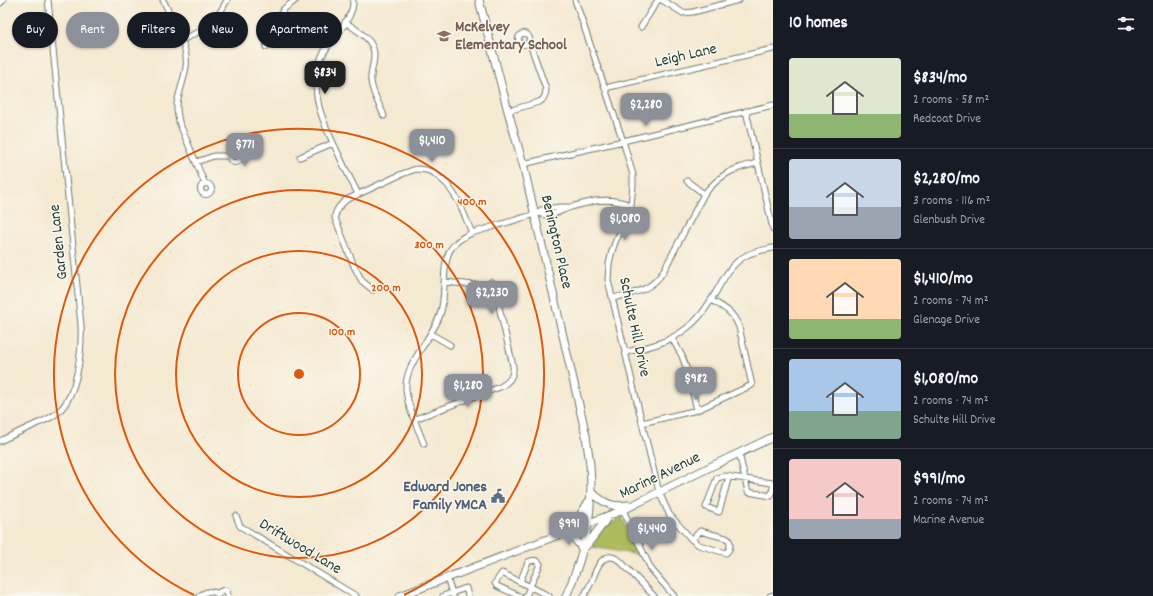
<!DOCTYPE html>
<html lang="en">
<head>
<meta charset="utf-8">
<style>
  :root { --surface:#171b24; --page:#242831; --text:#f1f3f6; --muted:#9ea1a6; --line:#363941; --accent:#8c9099 }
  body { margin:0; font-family:Dekko,sans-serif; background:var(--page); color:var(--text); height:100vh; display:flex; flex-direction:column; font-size:15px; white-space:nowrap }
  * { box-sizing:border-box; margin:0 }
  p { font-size:13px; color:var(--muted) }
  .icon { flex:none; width:22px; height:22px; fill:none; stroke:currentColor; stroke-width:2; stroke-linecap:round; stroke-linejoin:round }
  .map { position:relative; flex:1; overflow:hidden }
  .drawer { display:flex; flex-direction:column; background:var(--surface); width:380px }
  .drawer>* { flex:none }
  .guide { position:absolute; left:12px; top:12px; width:380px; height:36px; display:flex; gap:8px }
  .price { position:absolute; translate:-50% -34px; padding:0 9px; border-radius:8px; background:var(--accent); color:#fff; font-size:13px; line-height:26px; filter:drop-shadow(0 1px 2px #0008) }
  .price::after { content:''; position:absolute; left:50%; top:24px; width:12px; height:9px; margin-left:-6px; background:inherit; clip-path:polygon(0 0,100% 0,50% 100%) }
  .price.current { background:#222; color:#fff }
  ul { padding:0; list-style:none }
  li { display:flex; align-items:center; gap:12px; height:100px; padding:0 16px }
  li+li { border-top:1px solid var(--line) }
  li span { display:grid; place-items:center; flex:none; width:112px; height:80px; border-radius:4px; color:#555 }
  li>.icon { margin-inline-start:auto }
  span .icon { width:48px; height:48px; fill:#fffc; stroke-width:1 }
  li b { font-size:17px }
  h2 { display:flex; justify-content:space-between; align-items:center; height:48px; padding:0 16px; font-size:17px }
  .chip { padding:0 14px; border-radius:18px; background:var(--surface); box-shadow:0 1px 3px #0004; font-size:14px; line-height:36px }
  .chip.current { background:var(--accent); color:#fff }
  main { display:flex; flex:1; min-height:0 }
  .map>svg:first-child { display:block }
  .green { fill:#aebb5d; stroke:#667c48 }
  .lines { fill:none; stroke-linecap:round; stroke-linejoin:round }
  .minor-casing { stroke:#6a796b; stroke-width:7 }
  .secondary-casing { stroke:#6a796b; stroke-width:9 }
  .minor { stroke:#fff; stroke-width:5 }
  .secondary { stroke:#fff; stroke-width:7 }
  .ring { fill:none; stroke:#de580e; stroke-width:2 }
  .labels { text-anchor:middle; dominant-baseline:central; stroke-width:3; stroke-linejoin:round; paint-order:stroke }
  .education-label { font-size:16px; font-weight:bold; fill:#785e54; stroke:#fbf7ec; text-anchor:start }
  .street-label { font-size:16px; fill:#1f3d34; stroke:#fbf7ec }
  .service-label { font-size:16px; font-weight:bold; fill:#4e5e75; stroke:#fbf7ec; text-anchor:end }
  .centre { fill:#de580e; stroke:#fbf7ec; stroke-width:2 }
  .ring-label { font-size:12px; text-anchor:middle; font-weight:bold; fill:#de580e; stroke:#fbf7ec; stroke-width:3; stroke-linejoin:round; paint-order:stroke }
</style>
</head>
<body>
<main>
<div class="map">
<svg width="773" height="596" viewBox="0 0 773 596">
  <rect width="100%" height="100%" fill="#fbf7ec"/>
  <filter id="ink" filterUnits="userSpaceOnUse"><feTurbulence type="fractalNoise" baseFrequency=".025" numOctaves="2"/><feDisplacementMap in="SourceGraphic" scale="8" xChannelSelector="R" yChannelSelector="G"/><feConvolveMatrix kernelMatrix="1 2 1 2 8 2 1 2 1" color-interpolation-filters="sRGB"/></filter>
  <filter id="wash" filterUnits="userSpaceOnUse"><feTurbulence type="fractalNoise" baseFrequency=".012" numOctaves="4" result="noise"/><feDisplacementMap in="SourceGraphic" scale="16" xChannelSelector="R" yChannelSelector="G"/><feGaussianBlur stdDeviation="0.9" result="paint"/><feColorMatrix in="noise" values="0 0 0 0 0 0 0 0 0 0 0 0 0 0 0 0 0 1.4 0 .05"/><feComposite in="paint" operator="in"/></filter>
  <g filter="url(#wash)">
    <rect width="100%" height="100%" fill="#f4e9d1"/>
    <path class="green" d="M622 517 639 555 593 547 603 528Z"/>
  </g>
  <g filter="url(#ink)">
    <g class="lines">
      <defs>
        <path id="minor" d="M163 0C172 19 189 46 186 67 184 80 179 92 177 104V110L179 122 205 184
          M353 0C353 3 353 6 352 9 347 27 330 39 322 56 307 89 323 123 338 153 344 167 351 180 358 194
          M575 0 623 141 633 175V185L631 205 626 222 616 240 612 251 609 264 608 280 642 423 659 492 669 514 692 540 699 545 726 553C730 550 731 544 729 540L726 538 700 531 692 540
          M662 0 683 13 693 12 739 0
          M345 22C357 30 375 40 374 56 374 64 370 73 371 81 372 93 380 105 384 116
          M641 27 658 0
          M518.5 39a5.5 5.5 0 1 1 11 0a5.5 5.5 0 1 1-11 0Z
          M182 40C204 30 216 23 227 0
          M266 47C271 35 276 21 283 10 287 6 292 3 296 0
          M605 88 773 49
          M508 111 539 102C544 100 546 94 546 89L529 41
          M746 111 773 229
          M229.5 157a5.5 5.5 0 1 1 11 0a5.5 5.5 0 1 1-11 0Z
          M300 157 333 143
          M196 162 214 156H229
          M523 164 623 141 773 105
          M687 181 704 194
          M200.5 189a5.5 5.5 0 1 1 11 0a5.5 5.5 0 1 1-11 0Z
          M539 213C549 219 561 210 571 207 578 205 587 203 595 201 607 199 620 201 631 205
          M487 286 491 282 494 284 497 289 495 293
          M373 290 362 281 354 266 335 218C335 210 340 205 346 200L402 174 416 169 426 170 434 173 447 184 459 202 472 233
          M613 298C633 293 651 291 663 272L704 194C722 173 732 169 757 163
          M431 334 450 345
          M672 338 682 356 687 370 697 410
          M626 352C649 347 668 343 687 328 697 321 705 310 711 300 722 283 728 265 747 255 755 251 764 250 773 248
          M415 419 500 387C509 382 514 377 513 366L496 294 486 286 444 282
          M642 423 697 410 752 385 739 327C733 312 725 308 711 300
          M0 441C12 435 24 430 36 424 44 421 52 418 58 412 78 395 82 350 81 325L48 0
          M424 444C418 428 407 407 406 389 404 365 432 338 440 315 447 296 441 270 449 252 454 242 462 237 472 233L539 213 541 210 559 207H569
          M739 453 748 492 771 496 773 487
          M729 476 719 512 706 507 717 478 725 476 773 483
          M623 510 651 569 674 596
          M236 516 240 526 245 529 356 596
          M447 578 453 596
          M520 582 528 562C533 560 537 559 540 564L526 596
          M218 595 219 592 224 590 227 591 228 596
          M199 596C206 591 211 590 218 594
          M443 596 466 588 468 596
          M519 596 497 586 495 583 502 573 549 596
          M584 596C587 591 589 586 592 581 596 569 603 548 620 561L654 596
          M770 596 773 595"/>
        <path id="secondary" d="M479 0 508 111 523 164 586 435C587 445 589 455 590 465 594 511 585 554 566 596
          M0 2 2 0
          M591 493C596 495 600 500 605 502 612 507 621 506 629 505
          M567 531 579 517 589 501
          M565 533 575 539 583 550
          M586 546 603 524 608 516
          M400 596 623 510 714 465 773 437"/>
      </defs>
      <use href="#minor" class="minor-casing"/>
      <use href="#secondary" class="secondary-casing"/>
      <use href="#minor" class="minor"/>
      <use href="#secondary" class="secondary"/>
    </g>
  </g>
  <g class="ring">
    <circle cx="299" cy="374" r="61"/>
    <circle cx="299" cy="374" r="123"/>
    <circle cx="299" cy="374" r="184"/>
    <path d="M194 595A245 245 0 1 1 404 595"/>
  </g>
  <defs>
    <symbol id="school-bare" viewBox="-9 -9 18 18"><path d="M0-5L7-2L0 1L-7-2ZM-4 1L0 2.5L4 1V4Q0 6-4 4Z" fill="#8d6e63" stroke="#fbf7ec" stroke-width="2.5" paint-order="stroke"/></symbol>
    <symbol id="civic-bare" viewBox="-9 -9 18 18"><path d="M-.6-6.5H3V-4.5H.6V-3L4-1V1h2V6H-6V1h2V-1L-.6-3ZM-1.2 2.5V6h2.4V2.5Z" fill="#5c6f8a" stroke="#fbf7ec" stroke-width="2.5" paint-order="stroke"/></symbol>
  </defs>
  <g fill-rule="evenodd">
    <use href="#school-bare" x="434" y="26" width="20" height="20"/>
    <use href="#civic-bare" x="488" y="486" width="20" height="20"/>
  </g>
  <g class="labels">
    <g class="education-label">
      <text x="455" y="27">McKelvey<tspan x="455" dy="18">Elementary School</tspan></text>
    </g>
    <g class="street-label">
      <text transform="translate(686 56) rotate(-13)">Leigh Lane</text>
      <text transform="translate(59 242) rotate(-96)">Garden Lane</text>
      <text transform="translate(556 242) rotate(77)">Benington Place</text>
      <text transform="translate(634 327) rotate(78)">Schulte Hill Drive</text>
      <text transform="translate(660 476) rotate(-26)">Marine Avenue</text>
      <text transform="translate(300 547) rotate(31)">Driftwood Lane</text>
    </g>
    <g class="service-label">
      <text x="487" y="487">Edward Jones<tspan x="487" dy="18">Family YMCA</tspan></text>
    </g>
  </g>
  <circle cx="299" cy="374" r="6" class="centre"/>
  <g class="ring-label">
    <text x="472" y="205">400 m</text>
    <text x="429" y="248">300 m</text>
    <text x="386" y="291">200 m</text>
    <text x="342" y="335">100 m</text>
  </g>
</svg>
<b class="price current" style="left:325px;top:95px">$834</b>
<b class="price" style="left:646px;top:127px">$2,280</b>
<b class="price" style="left:432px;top:163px">$1,410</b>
<b class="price" style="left:245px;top:167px">$771</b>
<b class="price" style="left:625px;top:241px">$1,080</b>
<b class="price" style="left:492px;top:315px">$2,230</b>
<b class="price" style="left:696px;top:401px">$982</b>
<b class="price" style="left:468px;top:408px">$1,280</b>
<b class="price" style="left:569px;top:546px">$991</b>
<b class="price" style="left:652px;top:551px">$1,440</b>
<div class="guide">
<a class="chip">Buy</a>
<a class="chip current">Rent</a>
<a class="chip">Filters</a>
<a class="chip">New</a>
<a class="chip">Apartment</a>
</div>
</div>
<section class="drawer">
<h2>10 homes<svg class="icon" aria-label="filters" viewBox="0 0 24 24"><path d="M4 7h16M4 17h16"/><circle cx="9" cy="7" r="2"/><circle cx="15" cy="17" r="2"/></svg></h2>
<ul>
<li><span style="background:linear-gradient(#dfe7d0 70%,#8fb573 0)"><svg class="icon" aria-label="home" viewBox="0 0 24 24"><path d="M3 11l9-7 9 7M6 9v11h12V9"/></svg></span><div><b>$834/mo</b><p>2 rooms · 58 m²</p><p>Redcoat Drive</p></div></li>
<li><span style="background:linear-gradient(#c9d6e8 60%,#9aa5b1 0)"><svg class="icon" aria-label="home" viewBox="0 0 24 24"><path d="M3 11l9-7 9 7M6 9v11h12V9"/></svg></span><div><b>$2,280/mo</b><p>3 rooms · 116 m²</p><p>Glenbush Drive</p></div></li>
<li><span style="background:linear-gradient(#ffd9b3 75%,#8fb573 0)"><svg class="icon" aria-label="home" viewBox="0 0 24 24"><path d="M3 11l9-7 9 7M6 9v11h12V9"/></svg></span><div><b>$1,410/mo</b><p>2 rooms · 74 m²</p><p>Glenage Drive</p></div></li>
<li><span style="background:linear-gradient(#a9c7e8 65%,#7fa58c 0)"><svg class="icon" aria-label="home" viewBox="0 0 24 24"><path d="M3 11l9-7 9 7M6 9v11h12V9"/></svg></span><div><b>$1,080/mo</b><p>2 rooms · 74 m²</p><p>Schulte Hill Drive</p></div></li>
<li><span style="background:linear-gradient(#f6c9c9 75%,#9aa5b1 0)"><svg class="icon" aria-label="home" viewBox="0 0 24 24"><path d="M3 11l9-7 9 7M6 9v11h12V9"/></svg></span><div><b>$991/mo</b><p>2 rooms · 74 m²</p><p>Marine Avenue</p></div></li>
</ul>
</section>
</main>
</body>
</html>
